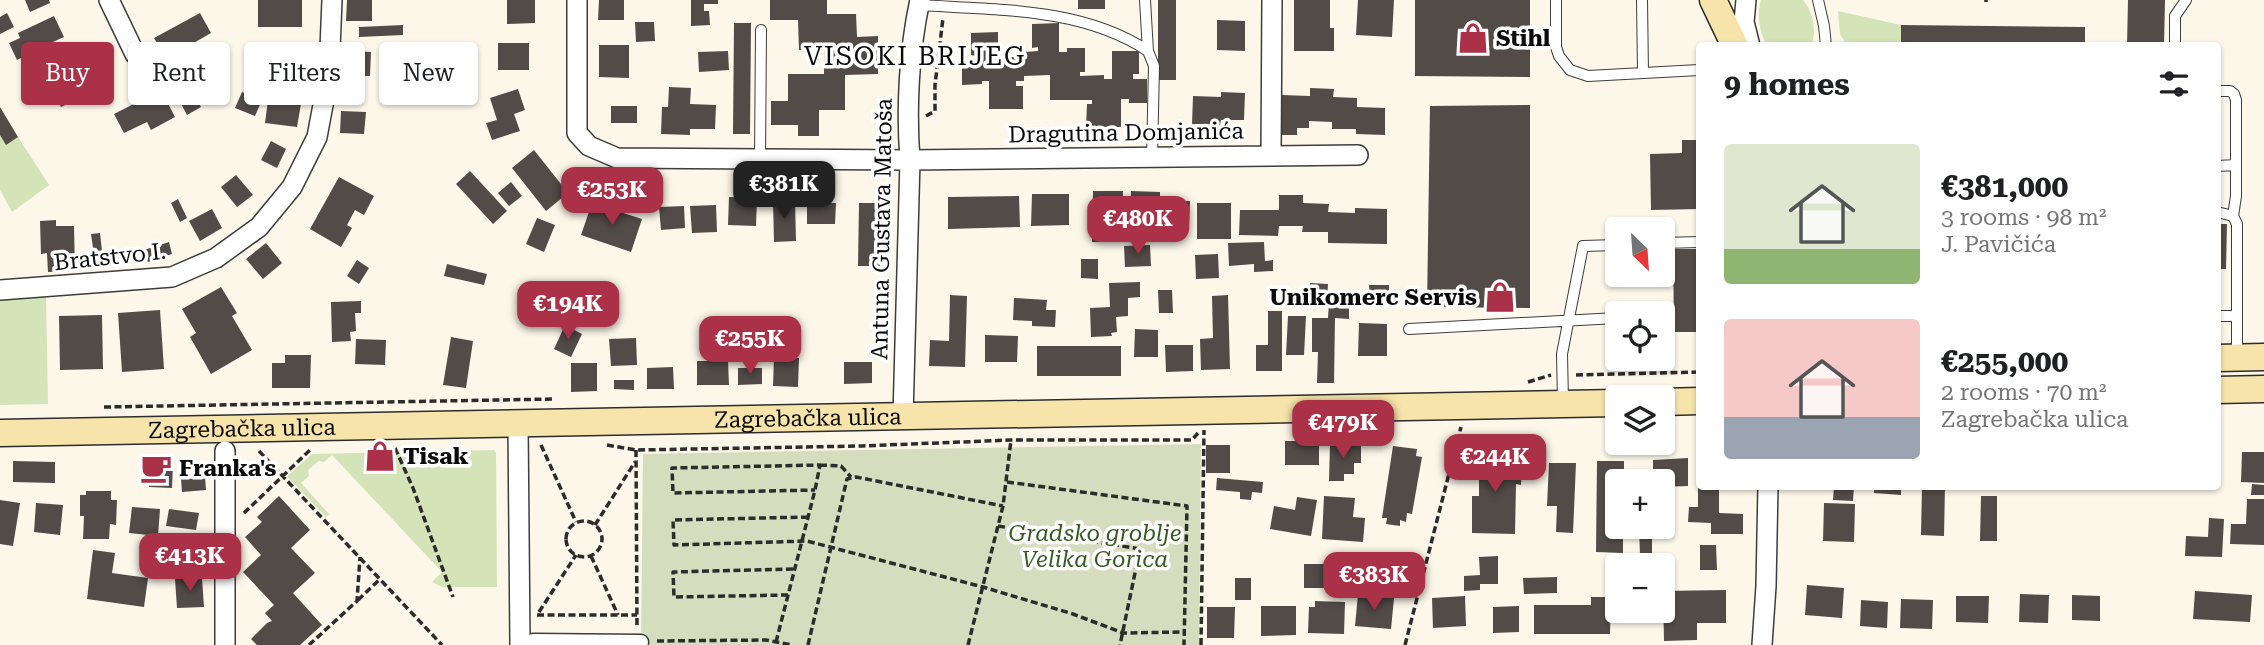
<!DOCTYPE html>
<html lang="en">
<head>
<meta charset="utf-8">
<style>
  :root { --surface:#fff; --page:#f6f6f6; --text:#202124; --muted:#757577; --accent:#ab3148 }
  body { margin:0; font-family:"Roboto Serif",serif; background:var(--page); color:var(--text); height:100vh; display:flex; flex-direction:column; font-size:26px; white-space:nowrap }
  * { box-sizing:border-box; margin:0 }
  p { font-size:23px; color:var(--muted) }
  .icon { flex:none; width:38px; height:38px; fill:none; stroke:currentColor; stroke-width:2; stroke-linecap:round; stroke-linejoin:round }
  .map { position:relative; flex:1; overflow:hidden }
  .side { position:absolute; left:1696px; top:42px; width:525px; height:448px; display:flex; flex-direction:column; background:var(--surface); border-radius:7px; box-shadow:0 2px 5px #0004 }
  .side>* { flex:none }
  .guide { position:absolute; left:21px; top:42px; width:665px; height:63px; display:flex; gap:14px }
  .needle { width:46px; rotate:155deg }
  .tools { position:absolute; left:1605px; top:217px; display:grid; gap:14px }
  .tools a { display:grid; place-items:center; width:70px; height:70px; border-radius:7px; background:var(--surface); box-shadow:0 2px 5px #0004; font-size:35px }
  .price { position:absolute; translate:-50% -60px; padding:0 16px; border-radius:14px; background:var(--accent); color:#fff; font-size:23px; line-height:46px; filter:drop-shadow(0 2px 4px #0008) }
  .price::after { content:''; position:absolute; left:50%; top:42px; width:21px; height:16px; margin-left:-10px; background:inherit; clip-path:polygon(0 0,100% 0,50% 100%) }
  .price.selected { background:#222; color:#fff }
  ul { padding:0; list-style:none }
  li { display:flex; align-items:center; gap:21px; height:175px; padding:0 28px }
  li span { display:grid; place-items:center; flex:none; width:196px; height:140px; border-radius:7px; color:#555 }
  li>.icon { margin-inline-start:auto }
  span .icon { width:84px; height:84px; fill:#fffc; stroke-width:1 }
  li b { font-size:30px }
  h2 { display:flex; justify-content:space-between; align-items:center; height:84px; padding:0 28px; font-size:30px }
  .pill { padding:0 24px; border-radius:7px; background:var(--surface); box-shadow:0 2px 5px #0004; font-size:24px; line-height:63px }
  .pill.selected { background:var(--accent); color:#fff }
  .map>svg:first-child { display:block }
  .green { fill:#d4e3b8 }
  .cemetery { fill:#d6dcbe }
  .building { fill:#524b48 }
  .lines { fill:none; stroke-linecap:round; stroke-linejoin:round }
  .service-casing { stroke:#3d3d3d; stroke-width:12 }
  .pedestrian-casing { stroke:#3d3d3d; stroke-width:17 }
  .minor-casing { stroke:#3d3d3d; stroke-width:22 }
  .secondary-casing { stroke:#2c2c2c; stroke-width:29 }
  .path { stroke:#2c2c2c; stroke-width:3.5; stroke-dasharray:7 3.5; stroke-linecap:butt }
  .service { stroke:#fff; stroke-width:10 }
  .pedestrian { stroke:#fff; stroke-width:14 }
  .minor { stroke:#fff; stroke-width:19 }
  .secondary { stroke:#f7e4ab; stroke-width:26 }
  .labels { text-anchor:middle; dominant-baseline:central; stroke-width:7; stroke-linejoin:round; paint-order:stroke }
  .poi-label { font-size:23px; font-weight:bold; fill:#0a0a0a; stroke:#fff; text-anchor:start }
  .street-label { font-size:23px; fill:#0a0a0a; stroke:#fff }
  .park-label { font-size:23px; font-style:italic; fill:#365b22; stroke:#fff }
  .quarter-label { font-size:26px; letter-spacing:2px; fill:#0a0a0a; stroke:#fff }
</style>
</head>
<body>
<div class="map">
<svg width="2264" height="645" viewBox="0 0 2264 645">
  <rect width="100%" height="100%" fill="#fdf7ea"/>
  <path class="green" d="M1761 0H1803C1814 14 1816 28 1812 45H1766C1760 30 1756 17 1761 0Z
    M1838 11 1901 25V45H1847L1840 34Z
    M0 135 6 144 18 137 49 185 12 212 0 190Z
    M46 296 48 404 0 405V297Z
    M494 450 496 453 497 587H442L432 582 442 572 332 455 324 462 319 461 308 470 309 476 301 483 329 514 326 517 287 476 312 454Z"/>
  <path class="cemetery" d="M1201 444 1199 645H641L643 454Z"/>
  <path class="building" d="M25 0H49L50 3 30 12Z
    M258 0H302V27H258Z
    M347 0H372V21H346Z
    M507 0H535V23L507 24Z
    M599 0H624V20H598Z
    M691 0H718V4H704V11H709L710 25 691 26Z
    M770 0H827V14H856L857 37 878 36V74L845 75V110H819V136H798V125H771V101H788V74H824V49L799 50 798 20H770Z
    M1078 0H1105V9H1078Z
    M1158 0H1176V80H1158Z
    M1294 0H1330V28H1334V51H1294Z
    M1358 0H1394L1392 37 1356 35Z
    M1415 0H1530V77L1415 76Z
    M2128 0H2165L2164 46H2127Z
    M7 13 14 27 0 34V17Z
    M200 13 211 33 166 59 154 38Z
    M54 16 64 37 44 46 51 60 34 69 27 55 17 60 9 43 20 38 18 33Z
    M1217 20 1245 21V51L1217 50Z
    M635 22H654L655 41 636 42Z
    M734 23H751L750 134H733Z
    M1059 23V52H1067V48H1085V72H1080V76L1104 75V79H1112V51H1139V74H1133V79H1147V103H1129V99H1121V127H1086L1087 104H1092V100H1050V75L1024 76V81H1016V86H1023V109H989V81H982V84L962 85V61H976V56L971 55V33L998 32V60H1005L1006 57H1024V52L1038 51V47L1032 48V24Z
    M403 25V35L359 37V27Z
    M1901 25 2085 27V46H1901Z
    M498 43H529V70H498Z
    M599 45H629V78L599 77Z
    M279 48 305 49 304 75 285 74 284 78 277 77Z
    M346 51 371 52 370 76H346Z
    M728 51 729 70 699 72 698 52Z
    M81 64 94 91 61 107 48 80Z
    M669 87 691 88 690 104 716 105 715 129H690V135L661 134 662 107H668Z
    M1310 88 1334 89 1333 97 1357 98V107L1385 108V135L1356 134V129H1332V122L1309 121V128H1297V135H1281L1282 95 1310 96Z
    M518 89 525 110 514 114 520 131 492 140 486 123 497 120 490 98Z
    M161 90 175 117 151 130 147 122 124 133 114 114Z
    M242 92 262 100 255 116 235 108Z
    M1221 92 1245 93 1244 120H1221L1220 125 1192 124 1193 96 1221 97Z
    M193 93 201 107 187 115 179 100Z
    M268 100 301 104 297 127 265 123Z
    M1530 105V308L1427 307 1430 106Z
    M611 106H637V123H611Z
    M0 107 18 137 6 145 0 135Z
    M341 111 366 112 364 134 340 133Z
    M1682 140H1699V209L1651 210 1650 154 1682 153Z
    M271 141 286 149 277 168 261 160Z
    M534 150 568 193 546 211 512 168Z
    M470 171 507 211 493 224 456 184Z
    M236 175 253 195 237 207 221 187Z
    M339 177 374 196 364 215 355 210 347 225 352 228 341 247 310 229Z
    M511 182 522 196 509 206 498 193Z
    M1093 191H1123L1122 242H1092Z
    M1131 191 1160 192V201H1190L1189 227 1130 226Z
    M1032 194H1069V225L1031 226Z
    M1279 195H1303V203L1329 204 1328 212 1355 213V208L1387 209V244L1328 243V232H1302L1303 226H1279L1278 236 1239 235 1240 210H1279Z
    M1019 196 1020 227 948 229V197Z
    M729 197 757 198 756 226 728 225Z
    M178 199 187 218 180 222 171 203Z
    M795 200 796 241 774 242 773 201Z
    M592 203 642 219 631 252 581 235Z
    M807 203H836L835 224H807Z
    M859 203H882L880 266H858Z
    M1197 203H1231V239H1197Z
    M716 205 717 232 692 233 690 206Z
    M684 206 685 228 661 230 659 207Z
    M212 209 222 228 200 241 189 221Z
    M537 218 555 225 544 252 526 244Z
    M56 220V226H74L75 271 48 272 47 253 41 254 40 221Z
    M2217 224H2227L2226 269H2217Z
    M100 233 102 251 117 249 119 265 96 268 91 234Z
    M169 242 172 254 148 262 144 250Z
    M1264 242 1265 261 1273 260V271L1254 272V264L1229 266 1228 243Z
    M266 243 282 263 263 279 246 259Z
    M1150 245 1151 266 1125 267 1124 246Z
    M1673 249H1699V332H1674Z
    M1218 254 1219 278 1196 279 1195 255Z
    M1081 259H1098V279L1081 278Z
    M357 260 369 268 359 284 347 276Z
    M447 264 487 274 484 285 444 276Z
    M1140 282V297L1128 298V316L1116 317 1117 332 1111 333 1112 336 1091 337 1090 308 1110 307 1109 283Z
    M1310 283 1328 284 1327 299H1310Z
    M1369 285H1389V301H1370Z
    M221 287 237 313 232 316 252 350 211 374 190 337 196 333 182 309Z
    M1158 290H1172L1173 313H1159Z
    M950 295 967 296 965 367 929 366 930 340 949 341Z
    M1228 295 1230 369 1201 370 1200 339 1213 338 1212 296Z
    M1014 298 1047 300 1046 310H1056L1055 327 1032 326V321L1013 320Z
    M361 301V313H355L356 331 350 332 351 341 332 342 331 302Z
    M1329 303H1349V319L1335 318 1334 383H1317L1318 352H1312V318H1328Z
    M160 310 164 369 122 372 118 313Z
    M1268 311H1282V371H1256V345H1268Z
    M102 315 103 369 60 370 59 316Z
    M1288 316H1306L1304 355H1286Z
    M1359 323 1387 324V356H1358Z
    M565 325 582 334 571 357 554 349Z
    M1135 329 1158 330V357H1134Z
    M985 335 1018 336 1017 362H985Z
    M451 337 473 341 466 388 443 385Z
    M636 338 637 365 611 366 609 339Z
    M356 339 386 340 385 365 355 364Z
    M1165 345H1193V371L1166 372Z
    M1037 346H1121V376H1037Z
    M285 355H311L310 388H272V363H285Z
    M774 357 799 358 798 387 773 386Z
    M697 361H728L729 385H697Z
    M844 362H872V383L844 384Z
    M571 363H597V391L571 392Z
    M673 367 674 389H647V368Z
    M738 368H762V384L738 385Z
    M614 380H634V390L614 389Z
    M1285 441H1319V465H1285Z
    M1330 444H1361V463H1354V474H1344V481H1329Z
    M1206 445H1230V473H1206Z
    M1393 446 1417 449 1416 456 1422 457 1412 514 1407 513 1406 522 1400 520V526L1386 524 1387 518H1382Z
    M2242 452H2264V483L2241 482Z
    M1468 457 1522 458 1521 485 1516 484 1515 534 1472 533V496H1479V480H1467Z
    M1688 458V486L1662 487V481H1653V460Z
    M13 461 55 462V483L13 482Z
    M1597 461H1624V481H1617V527H1623V553L1596 552Z
    M150 463H173L172 488 149 487Z
    M204 463 206 490 182 492 180 465Z
    M1549 463H1576L1573 533 1556 532 1557 506H1547Z
    M1217 478 1263 482 1262 493 1252 492 1251 500 1240 499V492L1216 490Z
    M2252 484 2264 485V495H2251Z
    M1698 486H1729V489H1719V513L1743 514V534H1711V523L1688 522 1689 507H1698Z
    M1834 486H1854L1853 501 1833 500Z
    M1874 486H1901V495L1874 493Z
    M1922 486H1945L1944 536 1921 535Z
    M86 491H111V500H117L116 525 110 524 109 539H83L84 516H80V495H86Z
    M279 496 310 530 291 548 315 573 293 593 322 625 300 645H257L251 639 267 623 272 621 265 613 274 605 243 572 261 555 245 537 262 522 257 517Z
    M1324 496 1355 498 1353 517 1365 518 1363 542 1322 539Z
    M1981 496H1997V541H1980Z
    M1297 497 1317 500 1311 536 1270 529 1274 506 1295 510Z
    M2247 499H2264V545L2230 544 2231 524H2246Z
    M0 500 20 503 13 546 0 544Z
    M36 503 63 505 60 535 34 532Z
    M1824 503 1855 504 1854 542 1823 541Z
    M132 507 160 509 158 536 129 533Z
    M169 509 199 513 196 530 166 526Z
    M2209 518 2224 519 2222 557 2185 556 2186 536 2208 537Z
    M1639 527H1652V556H1640Z
    M1700 545H1716L1717 570H1700Z
    M93 550 115 553 112 573 148 578 144 607 87 599Z
    M1498 556V584H1480V590L1464 591V576L1480 575 1479 557Z
    M1304 564H1329V588H1304Z
    M1557 577V593L1524 594 1523 578Z
    M202 578 204 607 177 608 175 579Z
    M1235 578H1251V600H1235Z
    M1807 585 1844 588 1842 618 1805 615Z
    M1726 590V623H1697V640L1664 641 1663 591Z
    M2195 591 2252 595 2250 622 2193 619Z
    M1358 594 1394 598 1391 629 1355 626Z
    M2020 594 2049 595 2048 623 2019 622Z
    M2072 595 2100 596V621L2072 620Z
    M1465 596 1466 626 1433 628 1432 598Z
    M1956 596H1989L1988 623 1956 622Z
    M1591 597H1611L1610 634H1534V605H1591Z
    M1901 599 1933 600 1932 629 1900 628Z
    M1861 600 1888 602 1887 628 1860 626Z
    M1315 601 1345 602 1344 634 1308 633 1309 607H1315Z
    M1261 606H1296V635L1261 636Z
    M1519 606V632L1493 633V607Z
    M1207 607H1235L1234 638H1207Z"/>
  <g class="lines">
    <defs>
      <path id="service" d="M1145 0 1148 51 1154 66 1152 157
        M1556 0V47L1559 56 1570 70 1588 76 1699 70
        M1642 0 1643 73
        M1818 0 1824 26 1826 46
        M919 5C995 10 1082 7 1148 51
        M2175 46V16L2186 0
        M2217 91H2230L2234 94 2236 100V196L2233 216
        M760 159 761 30
        M2217 166 2236 165
        M2217 212 2233 216 2237 224V357
        M1662 243 1699 242
        M1662 315H1663
        M2217 316H2237
        M1409 329 1617 318
        M1563 402 1562 354 1583 246 1617 245"/>
      <path id="pedestrian" d="M533 641 641 642"/>
      <path id="minor" d="M109 0 135 54
        M577 0V133L589 146 617 158 910 160 1271 156 1272 0
        M1746 0 1744 22 1750 46
        M1271 156 1358 155
        M0 290 172 277 216 258 259 227 292 187 317 137 329 73 332 0
        M903 417 910 160C906 109 909 50 920 0
        M518 424 520 645
        M225 451V645
        M1762 645 1766 586 1768 486"/>
      <g id="secondary">
        <path d="M1713 0 1735 46"/>
        <path d="M2217 358 2264 357"/>
        <path d="M2217 390 2264 389"/>
        <path d="M1662 402 1699 401"/>
        <path id="s1" d="M0 433 1617 403"/>
      </g>
    </defs>
    <use href="#service" class="service-casing"/>
    <use href="#pedestrian" class="pedestrian-casing"/>
    <use href="#minor" class="minor-casing"/>
    <use href="#secondary" class="secondary-casing"/>
    <path class="path" d="M1986 2V0
      M926 116 935 111V85L943 18
      M1576 375 1699 372
      M1528 382 1551 375
      M104 407 554 399
      M541 445 576 522
      M607 445 636 450 862 446 1011 440H1192L1198 433
      M395 448 413 488 453 597
      M636 450 637 626
      M259 451 442 645
      M820 465 841 466 851 477
      M1007 482 1187 506 1184 645
      M244 513 311 449
      M808 517 673 520 674 545 807 541 983 587 1073 614 1123 633 1184 632
      M566 539a18 18 0 1 1 36 0a18 18 0 1 1-36 0Z
      M595 525 635 462
      M998 526 1140 549 1120 645
      M591 556 618 615
      M788 595 674 597 673 572 795 569
      M358 600 380 579
      M539 612 576 555
      M537 615H637
      M657 641 766 640 792 645
      M776 642 815 490 820 465 672 468 673 493 815 490
      M309 645 357 601 360 557
      M808 645 847 479 856 477 1003 506
      M968 645 1003 506 1011 440
      M1201 645 1204 430
      M1405 645 1461 427"/>
    <use href="#service" class="service"/>
    <use href="#pedestrian" class="pedestrian"/>
    <use href="#minor" class="minor"/>
    <use href="#secondary" class="secondary"/>
  </g>
  <defs>
    <symbol id="shop-bare" viewBox="-9 -9 18 18"><path d="M-5-2.5h2.3a2.7 3.5 0 0 1 5.4 0H5L5.5 6h-11ZM-1.5-2.5h3a1.5 2.3 0 0 0-3 0Z" fill="#ab3148" stroke="#fff" stroke-width="2.5" paint-order="stroke"/></symbol>
    <symbol id="cafe-bare" viewBox="-9 -9 18 18"><path d="M-5.5-4.5H6V0H3Q3 3.5 0 3.5H-2.5Q-5.5 3.5-5.5 0ZM3-3.2v2h1.7v-2ZM-6 4.5H4V6H-6Z" fill="#ab3148" stroke="#fff" stroke-width="2.5" paint-order="stroke"/></symbol>
  </defs>
  <g fill-rule="evenodd">
    <use href="#shop-bare" x="1451" y="16" width="44" height="44"/>
    <use href="#shop-bare" x="1478" y="275" width="44" height="44"/>
    <use href="#shop-bare" x="358" y="434" width="44" height="44"/>
    <use href="#cafe-bare" x="134" y="446" width="44" height="44"/>
  </g>
  <g class="labels">
    <g class="poi-label">
      <text x="1496" y="38">Stihl</text>
      <text x="1477" y="297" text-anchor="end">Unikomerc Servis</text>
      <text x="403" y="456">Tisak</text>
      <text x="179" y="468">Franka's</text>
    </g>
    <g class="street-label">
      <text transform="translate(1126 133) rotate(-1)">Dragutina Domjanića</text>
      <text transform="translate(882 229) rotate(-89)">Antuna Gustava Matoša</text>
      <text transform="translate(110 257) rotate(-6)">Bratstvo I.</text>
      <text stroke="none"><textPath href="#s1" startOffset="808">Zagrebačka ulica</textPath></text>
      <text stroke="none"><textPath href="#s1" startOffset="242">Zagrebačka ulica</textPath></text>
    </g>
    <g class="park-label">
      <text x="1095" y="533">Gradsko groblje<tspan x="1095" dy="26">Velika Gorica</tspan></text>
    </g>
    <g class="quarter-label">
      <text x="915" y="56">VISOKI BRIJEG</text>
    </g>
  </g>
</svg>
<div class="tools">
<a><svg class="needle" viewBox="-14 -14 28 28"><path d="M0-13l5 13h-10z" fill="#e53935"/><path d="M0 13l5-13h-10z" fill="#757577"/></svg></a>
<a><svg class="icon" aria-label="locate" viewBox="0 0 24 24"><circle cx="12" cy="12" r="6"/><path d="M12 2v4M12 18v4M2 12h4M18 12h4"/></svg></a>
<a><svg class="icon" aria-label="layers" viewBox="0 0 24 24"><path d="M12 4l9 5-9 5-9-5zM3 14l9 5 9-5"/></svg></a>
<a>+</a>
<a>−</a>
</div>
<b class="price selected" style="left:784px;top:221px">€381K</b>
<b class="price" style="left:612px;top:227px">€253K</b>
<b class="price" style="left:1138px;top:256px">€480K</b>
<b class="price" style="left:568px;top:341px">€194K</b>
<b class="price" style="left:750px;top:376px">€255K</b>
<b class="price" style="left:1343px;top:460px">€479K</b>
<b class="price" style="left:1495px;top:494px">€244K</b>
<b class="price" style="left:190px;top:593px">€413K</b>
<b class="price" style="left:1374px;top:612px">€383K</b>
<div class="guide">
<a class="pill selected">Buy</a>
<a class="pill">Rent</a>
<a class="pill">Filters</a>
<a class="pill">New</a>
</div>
<section class="side">
<h2>9 homes<svg class="icon" aria-label="filters" viewBox="0 0 24 24"><path d="M4 7h16M4 17h16"/><circle cx="9" cy="7" r="2"/><circle cx="15" cy="17" r="2"/></svg></h2>
<ul>
<li><span style="background:linear-gradient(#dfe7d0 75%,#8fb573 0)"><svg class="icon" aria-label="home" viewBox="0 0 24 24"><path d="M3 11l9-7 9 7M6 9v11h12V9"/></svg></span><div><b>€381,000</b><p>3 rooms · 98 m²</p><p>J. Pavičića</p></div></li>
<li><span style="background:linear-gradient(#f6c9c9 70%,#9aa5b1 0)"><svg class="icon" aria-label="home" viewBox="0 0 24 24"><path d="M3 11l9-7 9 7M6 9v11h12V9"/></svg></span><div><b>€255,000</b><p>2 rooms · 70 m²</p><p>Zagrebačka ulica</p></div></li>
</ul>
</section>
</div>
</body>
</html>
